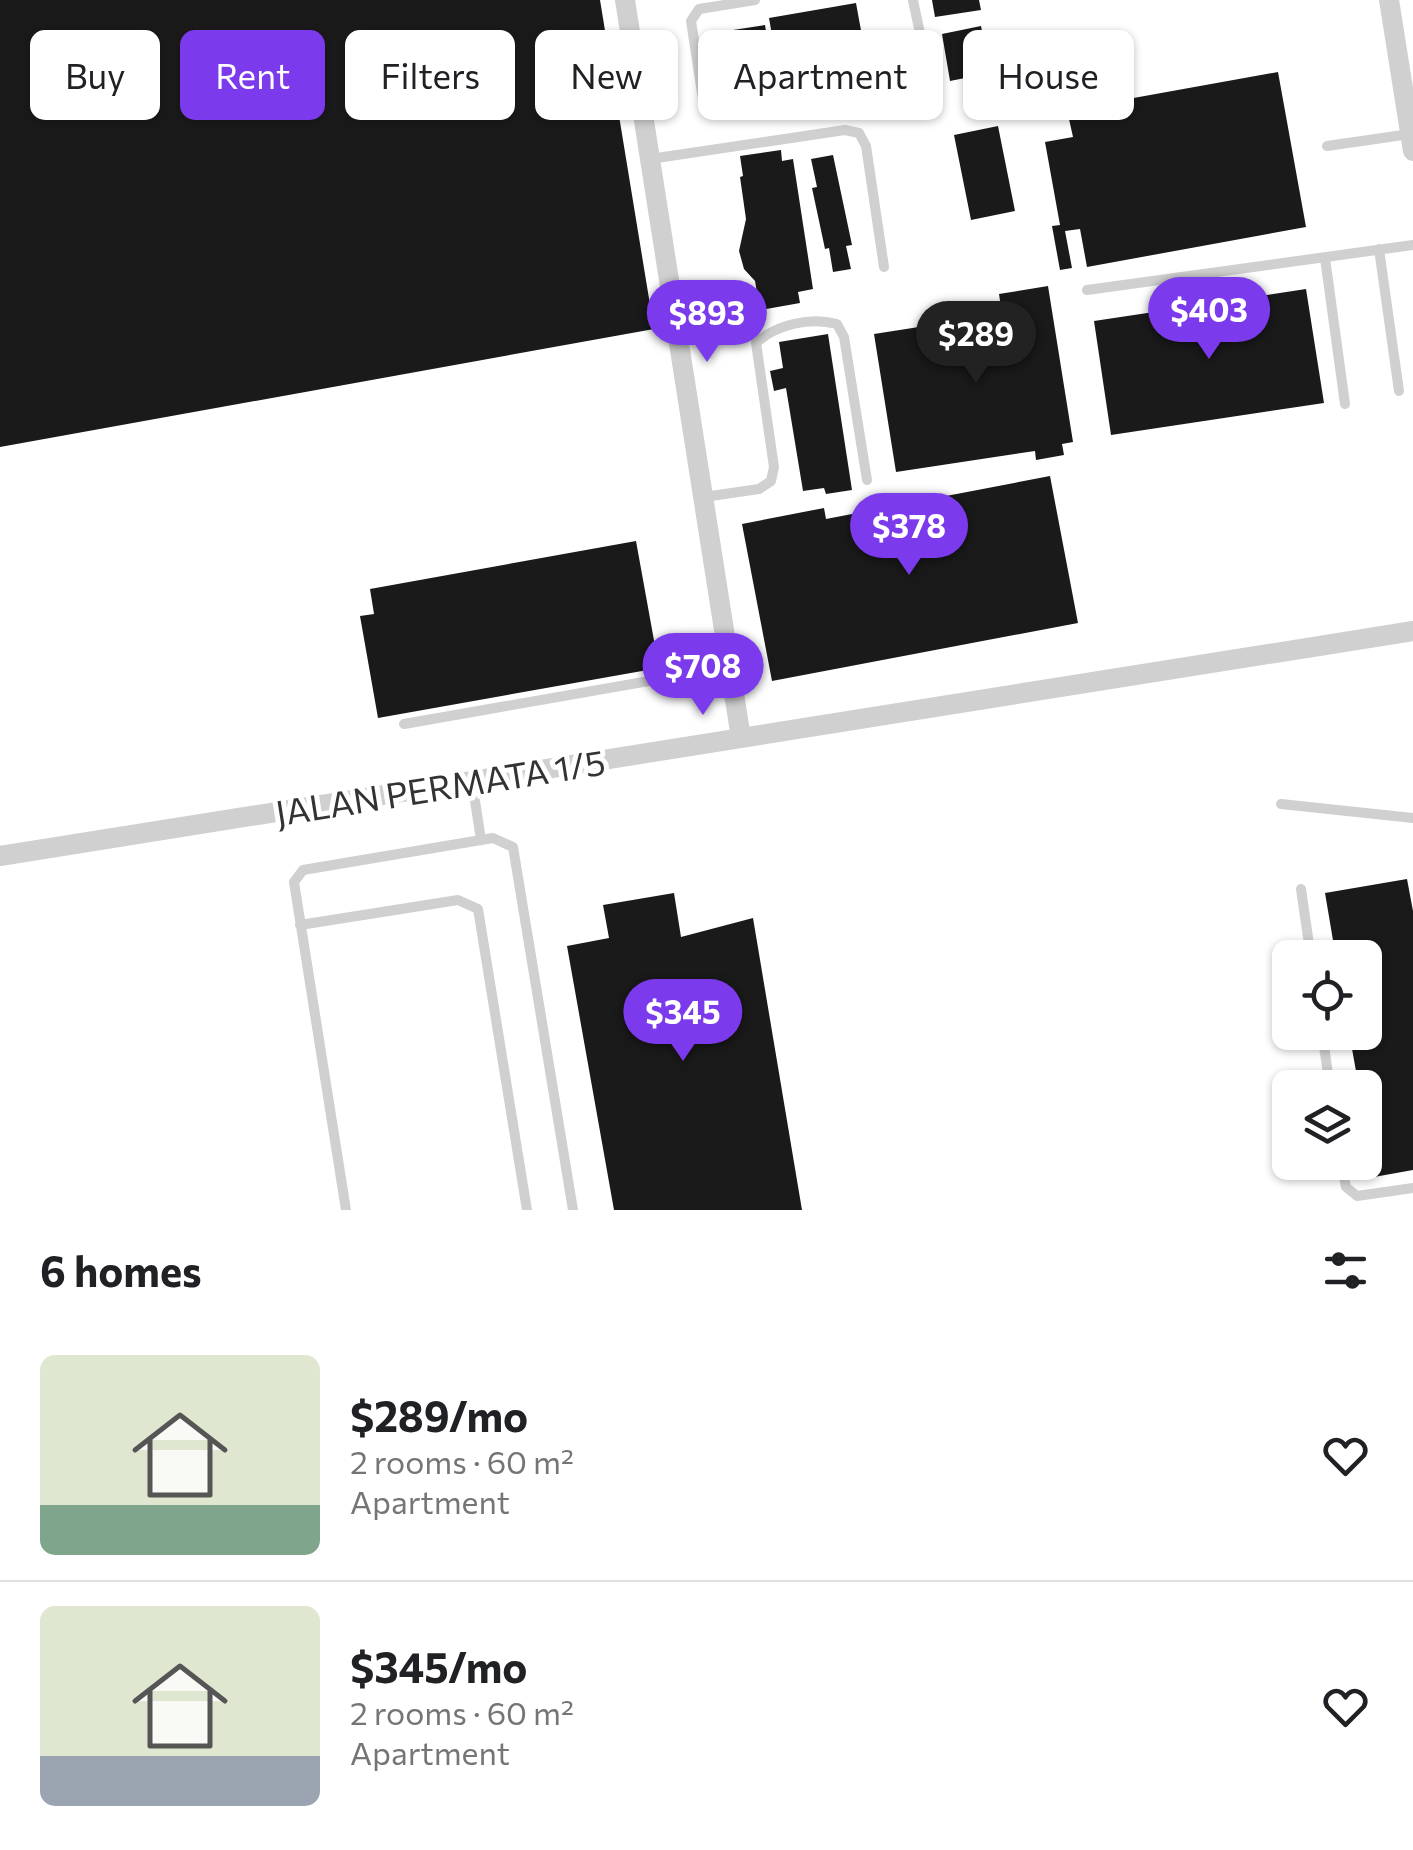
<!DOCTYPE html>
<html lang="en">
<head>
<meta charset="utf-8">
<style>
  :root { --surface:#fff; --page:#f2f2f2; --text:#202124; --muted:#757577; --line:#e0e0e0; --accent:#7c3aed }
  body { margin:0; font-family:Commissioner,sans-serif; background:var(--page); color:var(--text); height:100vh; display:flex; flex-direction:column; font-size:38px; white-space:nowrap }
  * { box-sizing:border-box; margin:0 }
  p { font-size:32px; color:var(--muted) }
  .icon { flex:none; width:55px; height:55px; fill:none; stroke:currentColor; stroke-width:2; stroke-linecap:round; stroke-linejoin:round }
  .map { position:relative; height:1210px; overflow:hidden }
  .panel { display:flex; flex-direction:column; background:var(--surface); flex:1 }
  .panel>* { flex:none }
  .hud { position:absolute; left:30px; top:30px; width:1355px; height:90px; display:flex; gap:20px }
  .fabs { position:absolute; left:1272px; top:940px; display:grid; gap:20px }
  .fabs a { display:grid; place-items:center; width:110px; height:110px; border-radius:15px; background:var(--surface); box-shadow:0 2px 8px #0004; font-size:50px }
  .price { position:absolute; translate:-50% -85px; padding:0 22px; border-radius:35px; background:var(--accent); color:#fff; font-size:32px; line-height:65px; filter:drop-shadow(0 2px 5px #0008) }
  .price::after { content:''; position:absolute; left:50%; top:60px; width:30px; height:22px; margin-left:-15px; background:inherit; clip-path:polygon(0 0,100% 0,50% 100%) }
  .price.on { background:#222; color:#fff }
  ul { padding:0; list-style:none }
  li { display:flex; align-items:center; gap:30px; height:250px; padding:0 40px }
  li+li { border-top:2px solid var(--line) }
  li span { display:grid; place-items:center; flex:none; width:280px; height:200px; border-radius:15px; color:#555 }
  li>.icon { margin-inline-start:auto }
  span .icon { width:120px; height:120px; fill:#fffc; stroke-width:1 }
  li b { font-size:42px }
  h2 { display:flex; justify-content:space-between; align-items:center; height:120px; padding:0 40px; font-size:42px }
  .pill { padding:0 35px; border-radius:15px; background:var(--surface); box-shadow:0 2px 8px #0004; font-size:35px; line-height:90px }
  .pill.on { background:var(--accent); color:#fff }
  .map>svg:first-child { display:block }
  .building { fill:#1a1a1a }
  .lines { fill:none; stroke-linecap:round; stroke-linejoin:round }
  .lane { stroke:#d0d0d0; stroke-width:10 }
  .street { stroke:#d0d0d0; stroke-width:20 }
  .labels { text-anchor:middle; dominant-baseline:central; stroke-width:10; stroke-linejoin:round; paint-order:stroke }
  .street-label { font-size:35px; fill:#333; stroke:#fff }
</style>
</head>
<body>
<div class="map">
<svg width="1413" height="1210" viewBox="0 0 1413 1210">
  <rect width="100%" height="100%" fill="#fff"/>
  <path class="building" d="M0 0H600L654 329 0 447Z
    M932 0H979L981 10 935 17Z
    M856 3 871 85 846 90 844 77 781 87 769 18Z
    M765 25 768 44 755 47 756 54 768 52 770 67 761 68 764 87 730 92 720 32Z
    M981 26 990 73 950 81 942 34Z
    M1278 72 1306 227 1087 267 1080 229 1065 231 1072 268 1060 270 1052 226 1060 225 1045 142 1073 137 1067 110Z
    M998 126 1015 211 971 220 954 135Z
    M781 150 782 161 793 159 813 289 798 292 800 303 760 310 755 281 744 269 739 251 746 219 740 177 743 176 740 156Z
    M833 155 852 245 846 246 851 269 833 272 829 248 825 249 812 188 817 187 811 159Z
    M1048 286 1073 442 1062 444 1064 455 1036 460 1035 451 896 472 874 334 1002 314 999 294Z
    M1306 289 1324 403 1111 435 1094 321Z
    M828 334 852 490 826 494 824 488 803 491 786 388 774 391 770 371 783 368 779 342Z
    M1050 476 1078 623 772 681 742 524 824 508 826 519Z
    M636 541 659 668 378 718 360 616 374 614 370 589Z
    M1407 879 1413 911V1170L1374 1177 1365 1125V1088H1359L1349 1032H1365V958H1336L1325 893Z
    M674 893 681 937 753 918 802 1210H614L567 946 609 938 603 905Z"/>
  <g class="lines">
    <path class="lane" d="M755 0 699 9 691 21 704 106 709 112 722 115 914 85C932 65 917 24 913 0
      M1327 146 1410 134
      M650 159 845 130 859 133 866 146 884 267
      M1379 249 1399 391
      M1325 258 1345 404
      M1087 290 1413 245
      M704 497 759 489 771 481 774 467 756 343C777 324 810 317 837 324L844 337 867 480
      M404 724 729 667
      M1281 804 1413 818
      M481 840 493 838 513 847 573 1210
      M1301 889 1311 958
      M300 925 458 900 478 909 527 1210
      M1322 1032 1330 1088
      M1341 1162 1346 1187 1357 1196 1413 1188
      M346 1210 294 882 303 870 481 840 472 781"/>
    <path class="street" d="M625 0 741 738
      M1389 0 1413 151
      M0 856 1413 631"/>
  </g>
  <g class="labels">
    <g class="street-label">
      <text transform="translate(440 786) rotate(-9)">JALAN PERMATA 1/5</text>
    </g>
  </g>
</svg>
<div class="fabs">
<a><svg class="icon" aria-label="locate" viewBox="0 0 24 24"><circle cx="12" cy="12" r="6"/><path d="M12 2v4M12 18v4M2 12h4M18 12h4"/></svg></a>
<a><svg class="icon" aria-label="layers" viewBox="0 0 24 24"><path d="M12 4l9 5-9 5-9-5zM3 14l9 5 9-5"/></svg></a>
</div>
<b class="price" style="left:1209px;top:362px">$403</b>
<b class="price" style="left:707px;top:365px">$893</b>
<b class="price on" style="left:976px;top:386px">$289</b>
<b class="price" style="left:909px;top:578px">$378</b>
<b class="price" style="left:703px;top:718px">$708</b>
<b class="price" style="left:683px;top:1064px">$345</b>
<div class="hud">
<a class="pill">Buy</a>
<a class="pill on">Rent</a>
<a class="pill">Filters</a>
<a class="pill">New</a>
<a class="pill">Apartment</a>
<a class="pill">House</a>
</div>
</div>
<section class="panel">
<h2>6 homes<svg class="icon" aria-label="filters" viewBox="0 0 24 24"><path d="M4 7h16M4 17h16"/><circle cx="9" cy="7" r="2"/><circle cx="15" cy="17" r="2"/></svg></h2>
<ul>
<li><span style="background:linear-gradient(#dfe7d0 75%,#7fa58c 0)"><svg class="icon" aria-label="home" viewBox="0 0 24 24"><path d="M3 11l9-7 9 7M6 9v11h12V9"/></svg></span><div><b>$289/mo</b><p>2 rooms · 60 m²</p><p>Apartment</p></div><svg class="icon" aria-label="heart" viewBox="0 0 24 24"><path d="M12 20l-8-8c-3-5 5-10 8-4 3-6 11-1 8 4z"/></svg></li>
<li><span style="background:linear-gradient(#dfe7d0 75%,#9aa5b1 0)"><svg class="icon" aria-label="home" viewBox="0 0 24 24"><path d="M3 11l9-7 9 7M6 9v11h12V9"/></svg></span><div><b>$345/mo</b><p>2 rooms · 60 m²</p><p>Apartment</p></div><svg class="icon" aria-label="heart" viewBox="0 0 24 24"><path d="M12 20l-8-8c-3-5 5-10 8-4 3-6 11-1 8 4z"/></svg></li>
</ul>
</section>
</body>
</html>
